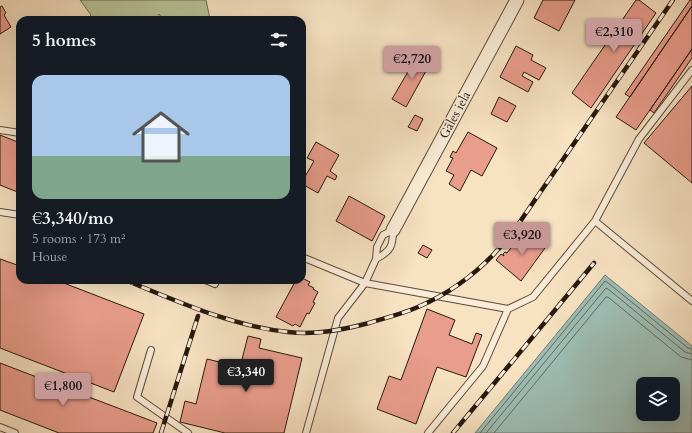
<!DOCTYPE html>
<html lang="en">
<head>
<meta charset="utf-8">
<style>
  :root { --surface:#171b24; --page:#20242c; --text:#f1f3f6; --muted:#9ea1a6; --accent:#c59692 }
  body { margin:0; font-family:Cardo,serif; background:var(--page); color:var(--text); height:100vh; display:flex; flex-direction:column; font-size:15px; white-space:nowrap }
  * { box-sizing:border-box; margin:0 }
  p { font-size:13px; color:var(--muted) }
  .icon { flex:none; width:22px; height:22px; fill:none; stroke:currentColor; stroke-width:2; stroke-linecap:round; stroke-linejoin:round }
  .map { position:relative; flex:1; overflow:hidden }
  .details { position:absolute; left:16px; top:16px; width:290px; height:268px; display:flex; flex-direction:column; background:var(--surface); border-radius:12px; box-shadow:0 4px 16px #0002 }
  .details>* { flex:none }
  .tools { position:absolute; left:636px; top:377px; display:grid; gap:8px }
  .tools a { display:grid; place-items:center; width:44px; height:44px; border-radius:8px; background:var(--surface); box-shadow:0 4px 16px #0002; font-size:20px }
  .price { position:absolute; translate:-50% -34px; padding:0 9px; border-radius:4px; background:var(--accent); color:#111; font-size:13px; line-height:26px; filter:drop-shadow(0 1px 2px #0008) }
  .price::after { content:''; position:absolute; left:50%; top:24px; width:12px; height:9px; margin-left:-6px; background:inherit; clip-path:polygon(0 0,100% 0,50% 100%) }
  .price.current { background:#222; color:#fff }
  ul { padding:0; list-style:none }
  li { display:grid; align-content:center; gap:8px; height:212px; padding:0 16px }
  li span { display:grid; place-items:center; height:124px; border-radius:12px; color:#555 }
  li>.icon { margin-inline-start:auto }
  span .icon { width:72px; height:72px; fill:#fffc; stroke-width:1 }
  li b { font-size:17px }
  h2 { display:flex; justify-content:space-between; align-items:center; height:48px; padding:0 16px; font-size:17px }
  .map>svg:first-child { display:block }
  .green { fill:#b7c498; stroke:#6f6e53 }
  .water { fill:#9dbdb4; stroke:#6e7b72; fill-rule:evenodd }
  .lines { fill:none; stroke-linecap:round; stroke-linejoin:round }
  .shore { stroke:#626a61; stroke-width:1 }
  .building { fill:#e99d8c; stroke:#27180e }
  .service-casing { stroke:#5b4a3b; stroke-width:8 }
  .minor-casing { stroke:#5b4a3b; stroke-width:15 }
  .service { stroke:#faecd7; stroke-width:6 }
  .minor { stroke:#faecd7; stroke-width:13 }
  .rail-casing { stroke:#27180e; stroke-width:4.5 }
  .rail { stroke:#faecd7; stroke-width:3; stroke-dasharray:9; stroke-linecap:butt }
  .labels { text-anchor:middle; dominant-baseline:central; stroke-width:3; stroke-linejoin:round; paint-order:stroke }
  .street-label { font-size:13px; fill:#27180e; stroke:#faecd7 }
</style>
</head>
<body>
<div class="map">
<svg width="692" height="433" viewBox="0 0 692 433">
  <rect width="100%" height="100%" fill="#f7e2c2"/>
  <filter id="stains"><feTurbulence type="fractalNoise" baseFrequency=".005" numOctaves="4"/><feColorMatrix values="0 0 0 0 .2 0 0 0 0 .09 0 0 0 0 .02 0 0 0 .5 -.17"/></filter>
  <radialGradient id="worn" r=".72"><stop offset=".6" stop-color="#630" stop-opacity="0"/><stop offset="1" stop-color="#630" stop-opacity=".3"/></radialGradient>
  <path class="green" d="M80 0H206L210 19 203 20H164L159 14 158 20H86L91 15Z"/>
  <path class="water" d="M605 275 692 346V433H475ZM643 384H673V414H643Z"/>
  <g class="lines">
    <path class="shore" d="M480 433 605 281 607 282 688 348 692 349
      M486 433 606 288 608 289 685 352 692 354
      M494 433 606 297H608L681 357 692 360"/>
  </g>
  <path class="building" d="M543 0H575L559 31 534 18Z
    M636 0H639L656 13 591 108 572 93Z
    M690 0H692V6L630 97 625 94Z
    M2 6 6 13 4 15 11 27 0 34V7Z
    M692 6V49L636 130 616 117Z
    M516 46 533 55 531 60 546 68 539 80 524 72 522 76 533 82 528 92 500 77Z
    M692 49V58L654 113 650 110Z
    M419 53 432 60 406 107 392 99Z
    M692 86V183L644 143Z
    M499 97 516 106 507 122 491 114Z
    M415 115 423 119 417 131 408 127Z
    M468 132 497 148 482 176 471 170 460 191 449 184 454 175 446 171 453 158 450 157 453 151 456 153Z
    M0 135 20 143V193L0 185Z
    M316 142 339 155 330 171 337 176 335 180 327 176 318 193 302 184V182L314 161 307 158Z
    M349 196 385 216 372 241 336 221Z
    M524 231 531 237 533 236 535 237 534 239 545 248 521 281 496 260 501 254 504 256 503 254 505 252 507 253Z
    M423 245 432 250 427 258 418 253Z
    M0 259 20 266V280H56L144 314 114 392 0 348Z
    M302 278 310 282 308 285 314 288 313 289 318 292 313 302 315 303 309 314 307 313 300 327 295 324 293 326 276 317 296 280H302Z
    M427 309 455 320 449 335 472 344 476 333 482 335 466 377 437 367 416 424 377 409 389 376 401 380Z
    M248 336 261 339 259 348 302 358 284 433H225L180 422 185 401 196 404 207 359 240 367Z
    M0 363 157 423 153 433H59L0 410Z"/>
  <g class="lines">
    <defs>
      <path id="service" d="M0 130 20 133
        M0 212 20 215
        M595 221 639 139 692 70
        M302 257 365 283 376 259 377 247 383 235 393 230C393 246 391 251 376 259
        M205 280 215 284 216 280
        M151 350 137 397 188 433
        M0 427 15 433
        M306 433 338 318 365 283 508 309 533 297 595 221 692 301
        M428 433 483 366 508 309"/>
      <path id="minor" d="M393 230 517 0"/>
    </defs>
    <use href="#service" class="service-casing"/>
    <use href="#minor" class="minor-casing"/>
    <use href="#service" class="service"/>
    <use href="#minor" class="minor"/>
    <defs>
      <path id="rail" d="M125 280C177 301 231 326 288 332 316 335 342 330 369 323 385 318 402 314 418 307 446 295 473 276 494 254 502 245 510 235 517 226L673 0
        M161 433 198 316
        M453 433 594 263"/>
    </defs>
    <use href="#rail" class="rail-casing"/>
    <use href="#rail" class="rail"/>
  </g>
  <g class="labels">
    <g class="street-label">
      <text transform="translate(455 115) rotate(-62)">Gāles iela</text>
    </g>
  </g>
  <rect width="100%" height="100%" filter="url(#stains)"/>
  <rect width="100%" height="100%" fill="url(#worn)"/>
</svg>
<div class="tools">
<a><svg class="icon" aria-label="layers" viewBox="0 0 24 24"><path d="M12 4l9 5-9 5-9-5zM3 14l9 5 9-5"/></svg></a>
</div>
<b class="price" style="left:614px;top:53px">€2,310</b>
<b class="price" style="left:412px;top:80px">€2,720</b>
<b class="price" style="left:522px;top:256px">€3,920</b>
<b class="price current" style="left:246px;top:393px">€3,340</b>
<b class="price" style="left:63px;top:407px">€1,800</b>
<section class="details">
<h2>5 homes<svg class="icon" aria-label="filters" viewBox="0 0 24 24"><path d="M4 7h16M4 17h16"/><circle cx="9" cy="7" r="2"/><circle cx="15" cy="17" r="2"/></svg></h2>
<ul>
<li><span style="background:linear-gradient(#a9c7e8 65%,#7fa58c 0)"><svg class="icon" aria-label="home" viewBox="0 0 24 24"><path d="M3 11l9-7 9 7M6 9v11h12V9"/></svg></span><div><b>€3,340/mo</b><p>5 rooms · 173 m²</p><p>House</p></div></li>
</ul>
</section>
</div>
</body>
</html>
